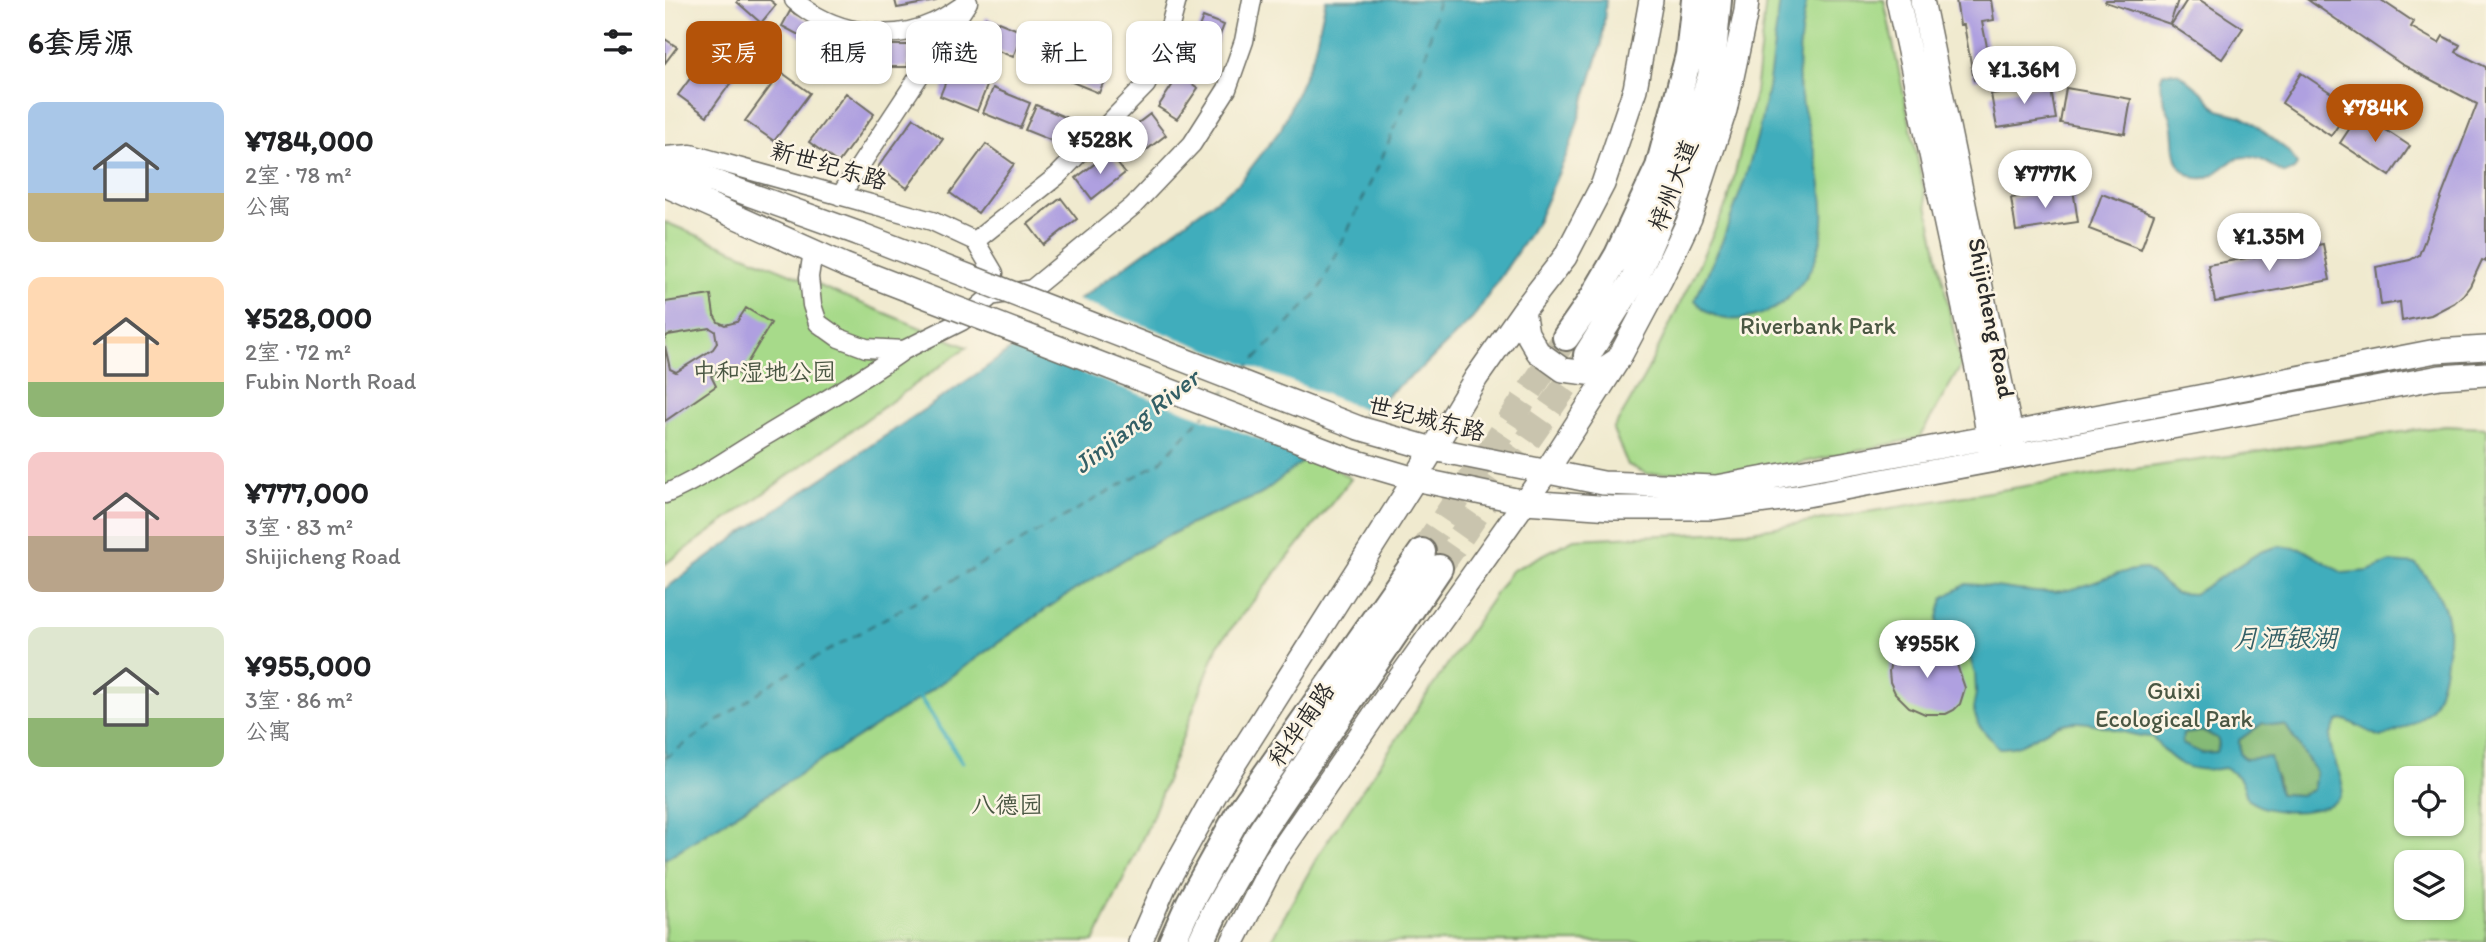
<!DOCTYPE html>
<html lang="zh">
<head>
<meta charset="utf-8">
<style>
  :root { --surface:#fff; --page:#f2f2f2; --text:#202124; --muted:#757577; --accent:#b45309 }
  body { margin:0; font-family:Itim,"LXGW WenKai TC",sans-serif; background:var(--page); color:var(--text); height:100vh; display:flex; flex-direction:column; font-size:26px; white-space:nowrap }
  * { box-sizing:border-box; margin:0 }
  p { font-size:23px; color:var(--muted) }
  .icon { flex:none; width:38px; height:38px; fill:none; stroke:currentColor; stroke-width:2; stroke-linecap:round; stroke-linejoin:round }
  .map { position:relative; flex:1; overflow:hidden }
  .drawer { display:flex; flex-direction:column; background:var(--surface); width:665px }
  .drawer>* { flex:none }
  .hud { position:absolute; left:21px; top:21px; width:665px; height:63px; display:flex; gap:14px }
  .fabs { position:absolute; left:1729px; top:766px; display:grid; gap:14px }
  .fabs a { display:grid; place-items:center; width:70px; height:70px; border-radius:14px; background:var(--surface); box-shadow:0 2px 5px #0004; font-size:35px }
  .price { position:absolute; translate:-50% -60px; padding:0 16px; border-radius:24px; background:#fff; color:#222; font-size:23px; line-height:46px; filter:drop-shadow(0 2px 4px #0008) }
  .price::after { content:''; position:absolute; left:50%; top:42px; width:21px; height:16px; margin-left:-10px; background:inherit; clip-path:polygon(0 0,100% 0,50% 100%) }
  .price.active { background:var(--accent); color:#fff }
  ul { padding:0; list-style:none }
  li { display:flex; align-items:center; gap:21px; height:175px; padding:0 28px }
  li span { display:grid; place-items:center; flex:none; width:196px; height:140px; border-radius:14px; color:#555 }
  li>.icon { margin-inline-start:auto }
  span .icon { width:84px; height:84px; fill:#fffc; stroke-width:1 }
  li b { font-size:30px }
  h2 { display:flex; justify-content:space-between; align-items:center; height:84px; padding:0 28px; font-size:30px }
  .tag { padding:0 24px; border-radius:14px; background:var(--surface); box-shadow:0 2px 5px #0004; font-size:24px; line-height:63px }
  .tag.active { background:var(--accent); color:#fff }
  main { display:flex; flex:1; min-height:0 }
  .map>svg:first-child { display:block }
  .green { fill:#a7da8a; stroke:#69825a; stroke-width:2; fill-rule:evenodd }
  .forest { fill:#85ba76; stroke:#587250; stroke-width:2 }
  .water { fill:#3fadbc; stroke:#356c74; stroke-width:2; fill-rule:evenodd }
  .pier { fill:#f0eacf }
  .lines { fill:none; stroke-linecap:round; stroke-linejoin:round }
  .stream { stroke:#3fadbc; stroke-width:4.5 }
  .ferry { stroke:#335f65; stroke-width:2; stroke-dasharray:9 7; stroke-linecap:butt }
  .building { fill:#afa0e0 }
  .highway-tunnel { stroke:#c9c4ae; stroke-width:26; stroke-dasharray:26 13; stroke-linecap:butt }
  .minor-casing { stroke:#706e64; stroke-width:21 }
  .major-casing { stroke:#706e64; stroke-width:26 }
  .highway-casing { stroke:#706e64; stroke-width:30 }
  .minor { stroke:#fff; stroke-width:18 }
  .major { stroke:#fff; stroke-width:23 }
  .highway { stroke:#fff; stroke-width:26 }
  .major-bridge-casing { stroke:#706e64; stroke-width:26; stroke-linecap:butt }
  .major-bridge { stroke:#fff; stroke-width:23 }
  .labels { text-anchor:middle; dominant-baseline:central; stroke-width:5; stroke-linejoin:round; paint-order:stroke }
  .street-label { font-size:24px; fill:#2b2b2b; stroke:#fcf5e5 }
  .park-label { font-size:24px; fill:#4a5743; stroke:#fcf5e5 }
  .water-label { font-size:26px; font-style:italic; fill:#335f65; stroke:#fcf5e5 }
</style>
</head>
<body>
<main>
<section class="drawer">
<h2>6套房源<svg class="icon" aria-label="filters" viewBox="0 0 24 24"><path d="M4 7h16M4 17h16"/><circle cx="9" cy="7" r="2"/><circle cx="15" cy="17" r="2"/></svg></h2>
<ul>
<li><span style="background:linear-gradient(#a9c7e8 65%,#c2b280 0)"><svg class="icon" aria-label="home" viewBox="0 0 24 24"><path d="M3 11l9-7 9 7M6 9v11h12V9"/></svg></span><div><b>¥784,000</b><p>2室 · 78 m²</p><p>公寓</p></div></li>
<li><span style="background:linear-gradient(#ffd9b3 75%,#8fb573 0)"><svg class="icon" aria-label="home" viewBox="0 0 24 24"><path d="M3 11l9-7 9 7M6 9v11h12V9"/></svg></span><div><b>¥528,000</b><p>2室 · 72 m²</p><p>Fubin North Road</p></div></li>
<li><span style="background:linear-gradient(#f6c9c9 60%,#b9a48a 0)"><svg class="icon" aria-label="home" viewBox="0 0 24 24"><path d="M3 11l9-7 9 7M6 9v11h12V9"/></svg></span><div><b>¥777,000</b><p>3室 · 83 m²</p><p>Shijicheng Road</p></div></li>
<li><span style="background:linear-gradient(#dfe7d0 65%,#8fb573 0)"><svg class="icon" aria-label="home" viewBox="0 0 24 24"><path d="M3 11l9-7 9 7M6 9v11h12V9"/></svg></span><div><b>¥955,000</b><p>3室 · 86 m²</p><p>公寓</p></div></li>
</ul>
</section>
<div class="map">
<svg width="1821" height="942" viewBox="0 0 1821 942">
  <rect width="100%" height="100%" fill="#fcf5e5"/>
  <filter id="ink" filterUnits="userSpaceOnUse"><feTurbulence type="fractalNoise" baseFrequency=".0143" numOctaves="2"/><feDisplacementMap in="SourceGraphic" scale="14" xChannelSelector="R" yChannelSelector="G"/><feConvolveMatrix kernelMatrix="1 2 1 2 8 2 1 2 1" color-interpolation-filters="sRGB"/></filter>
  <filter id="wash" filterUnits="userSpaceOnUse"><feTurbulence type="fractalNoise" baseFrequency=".00686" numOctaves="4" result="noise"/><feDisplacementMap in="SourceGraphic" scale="28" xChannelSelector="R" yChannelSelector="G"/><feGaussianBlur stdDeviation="1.57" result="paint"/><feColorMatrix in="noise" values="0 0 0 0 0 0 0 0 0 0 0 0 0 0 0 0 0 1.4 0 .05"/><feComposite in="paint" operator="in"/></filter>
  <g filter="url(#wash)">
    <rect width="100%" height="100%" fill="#f0eacf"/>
    <path class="green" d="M1101 0H1219L1296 366 1254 438 1111 468 983 474 963 465 948 430 979 377 1029 275 1063 201 1090 93Z
      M0 222 302 347 0 564Z
      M1780 426 1821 428V942H605L655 852 846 571 909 539 1087 531 1433 474ZM1741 779H1787V824H1741ZM1741 863H1787V908H1741Z
      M647 453 686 479 553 645 486 820 429 942H0V859L252 700 397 598 468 554 528 523 595 495Z"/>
    <path class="forest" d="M1598 723 1621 725 1651 772 1648 790 1636 795 1615 794 1612 778 1597 759H1580L1575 754 1574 740Z
      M1538 731 1552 738 1554 743 1552 752 1536 753 1517 744 1518 734Z"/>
    <path class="water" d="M661 0H941L937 43 905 147 871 224 808 318 759 366 595 495 528 523 468 554 397 598 252 700 0 859V589L81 530 319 369 574 183 616 129 648 56Z
      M1115 0H1142C1136 29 1132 55 1134 85 1135 97 1139 109 1142 121 1155 175 1174 238 1135 285 1120 303 1110 311 1087 317 1065 323 1045 318 1030 300L1056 244 1080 179 1093 134 1103 88Z
      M1506 72 1515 74 1537 92 1553 110 1576 116 1585 121 1622 150 1632 164 1629 170 1620 174C1606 167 1597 156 1581 157 1559 157 1547 190 1523 174 1519 171 1515 167 1513 162 1507 149 1511 133 1506 119 1502 105 1490 87 1498 73Z
      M1614 546 1637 549 1678 573 1703 571 1725 562 1751 564C1764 580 1776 594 1781 614 1787 636 1779 696 1763 712 1749 725 1732 732 1715 737L1681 720 1673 721C1669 727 1665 733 1665 741 1668 774 1701 801 1646 810 1629 813 1604 812 1588 803 1578 798 1582 789 1576 781 1572 775 1566 772 1560 768 1524 774 1509 764 1487 737 1461 737 1434 721 1411 722 1377 724 1365 750 1334 748L1314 726 1308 709 1311 693 1310 674 1305 658 1296 644 1281 634 1272 621 1278 598 1301 584C1335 585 1368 597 1403 590 1430 585 1453 569 1481 569L1510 593 1529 594 1595 552ZM1598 723 1621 726 1651 772 1648 790 1636 795 1615 794 1605 757 1580 759 1575 754 1574 740ZM1538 731 1552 738 1554 743 1551 752 1536 753 1517 744 1518 734Z"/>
    <path class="pier" d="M410 299 699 409 695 421 646 458 345 346Z"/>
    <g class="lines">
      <path class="stream" d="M253 695 297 762"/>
      <path class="ferry" d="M579 371 654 291 713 167 761 55 773 0
        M555 397 563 388
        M0 758 113 679 494 463 540 414"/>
    </g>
    <g id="blocks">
      <path class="building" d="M73 0H105L111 5 96 23 72 2Z
        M230 0H271V1L232 8Z
        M1291 0H1326L1329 20 1317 22 1328 76 1309 80 1299 25H1295Z
        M1441 0H1513L1505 24 1440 2Z
        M1522 0H1535L1578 28 1557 59 1506 25Z
        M1643 0H1716L1749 22 1746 27 1774 43 1778 36 1795 45 1791 52 1821 67V262L1817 260 1805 286 1798 295 1789 303 1766 315 1737 321 1735 302 1716 305 1711 267 1745 260 1754 255 1812 104 1736 64Z
        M125 11 151 25 143 40 117 26Z
        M321 17 358 32 348 57 311 42Z
        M538 17 559 25 545 60 524 52Z
        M173 33 200 48 192 62 166 48Z
        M364 33 401 47 391 72 354 58Z
        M0 39 12 47 0 63Z
        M212 45H243V67H212Z
        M49 46 77 67 42 116 13 95Z
        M408 54 444 68 434 93 397 78Z
        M285 71 322 86 312 111 275 96Z
        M116 72 145 93 109 141 80 121Z
        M1636 73 1686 106 1666 136 1617 103Z
        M514 75 533 88 512 119 493 107Z
        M1385 84 1391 119 1332 128 1326 94Z
        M328 88 365 103 355 128 318 113Z
        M1401 88 1466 99 1460 134 1395 123Z
        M181 93 209 114 173 163 144 142Z
        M371 105 407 120 397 145 360 130Z
        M1695 113 1745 146 1725 176 1675 143Z
        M485 114 501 135 467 161 451 140Z
        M249 118 278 139 242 188 213 167Z
        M321 144 349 164 313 213 285 193Z
        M444 153 460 173 427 199 411 178Z
        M1408 189 1413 222 1351 231 1346 198Z
        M1437 194 1489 214 1476 249 1424 229Z
        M396 198 412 219 379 245 363 224Z
        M1658 244 1665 280 1550 302 1543 265Z
        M46 295 49 315 53 322 60 325 72 322 81 308 106 323 75 375 59 366 46 376 51 386 0 421V346L5 369 11 372 48 349 52 343 50 331 45 328 3 335 0 338V302Z
        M1246 644 1266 646 1276 649 1292 665 1300 688 1295 704 1289 710 1281 714H1260L1244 707 1230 693 1225 682 1224 671 1226 661 1234 650Z"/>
    </g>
  </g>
  <g filter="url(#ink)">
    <use href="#blocks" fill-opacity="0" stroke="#706e64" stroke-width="2"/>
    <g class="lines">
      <path class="highway-tunnel" d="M757 552 901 337
        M774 568 922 355"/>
      <defs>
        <path id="minor" d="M129 0C165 32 223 44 268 23 278 19 288 12 297 6
          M0 156 26 154 267 221 310 241
          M175 196 303 2
          M310 241 392 176 481 85 501 41 512 0
          M310 241 329 273 326 295
          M148 251 144 277 147 305 153 323 174 338 201 348 239 350 297 321 326 296 367 289 468 206 527 144 562 89 579 41 587 0
          M0 494C36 479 68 455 102 435 148 407 195 382 239 350"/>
        <path id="major" d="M1233 0 1314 378 1326 453
          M1257 0 1349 448
          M0 164 195 234
          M0 185 179 265
          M858 311 862 333 873 352 898 370 931 374 952 360
          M694 428 768 449 938 483 1051 487 1322 438 1771 351 1821 348
          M682 459 750 479 860 502 947 508H1047L1131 497 1775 377 1821 374
          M475 942 500 885 552 791 750 479 811 378 858 311 900 257 938 184 970 89 986 0
          M568 942 610 860 725 692 881 472 953 360 996 279 1025 218 1060 110 1081 11 1082 0"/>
        <path id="highway" d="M901 337 926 301 953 255 994 167 1024 55 1030 0
          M922 355 969 280 1018 167 1046 76 1053 0
          M507 942 525 902 573 815 757 552
          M536 942 549 914 597 830 774 568"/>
      </defs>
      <use href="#minor" class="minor-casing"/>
      <use href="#major" class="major-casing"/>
      <use href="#highway" class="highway-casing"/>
      <use href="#minor" class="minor"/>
      <use href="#major" class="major"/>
      <use href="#highway" class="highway"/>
      <defs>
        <path id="major-bridge" d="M195 234 694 428
          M179 265 682 459"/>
      </defs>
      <use href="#major-bridge" class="major-bridge-casing"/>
      <use href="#major-bridge" class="major-bridge"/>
    </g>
  </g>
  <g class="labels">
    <g class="street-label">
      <text transform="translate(164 165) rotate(16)">新世纪东路</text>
      <text transform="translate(1008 185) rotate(-69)">梓州大道</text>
      <text transform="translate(1327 318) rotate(79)">Shijicheng Road</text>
      <text transform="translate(762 418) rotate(14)">世纪城东路</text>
      <text transform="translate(636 724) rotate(-55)">科华南路</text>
    </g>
    <g class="park-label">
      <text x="1153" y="325">Riverbank Park</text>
      <text x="99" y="371">中和湿地公园</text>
      <text x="1509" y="690">Guixi<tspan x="1509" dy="28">Ecological Park</tspan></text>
      <text x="342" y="804">八德园</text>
    </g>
    <g class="water-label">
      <text transform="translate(471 421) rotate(-38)">Jinjiang River</text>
      <text x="1620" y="638">月洒银湖</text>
    </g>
  </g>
</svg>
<div class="fabs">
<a><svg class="icon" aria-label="locate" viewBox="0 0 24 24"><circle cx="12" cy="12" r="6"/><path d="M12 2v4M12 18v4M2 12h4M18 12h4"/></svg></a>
<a><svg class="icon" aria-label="layers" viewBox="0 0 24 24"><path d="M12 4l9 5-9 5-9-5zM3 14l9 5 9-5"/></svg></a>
</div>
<b class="price" style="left:1359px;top:106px">¥1.36M</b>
<b class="price active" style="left:1710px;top:144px">¥784K</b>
<b class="price" style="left:435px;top:176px">¥528K</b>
<b class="price" style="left:1380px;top:210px">¥777K</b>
<b class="price" style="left:1604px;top:273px">¥1.35M</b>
<b class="price" style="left:1262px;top:680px">¥955K</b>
<div class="hud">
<a class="tag active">买房</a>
<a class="tag">租房</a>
<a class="tag">筛选</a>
<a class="tag">新上</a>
<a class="tag">公寓</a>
</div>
</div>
</main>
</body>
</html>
